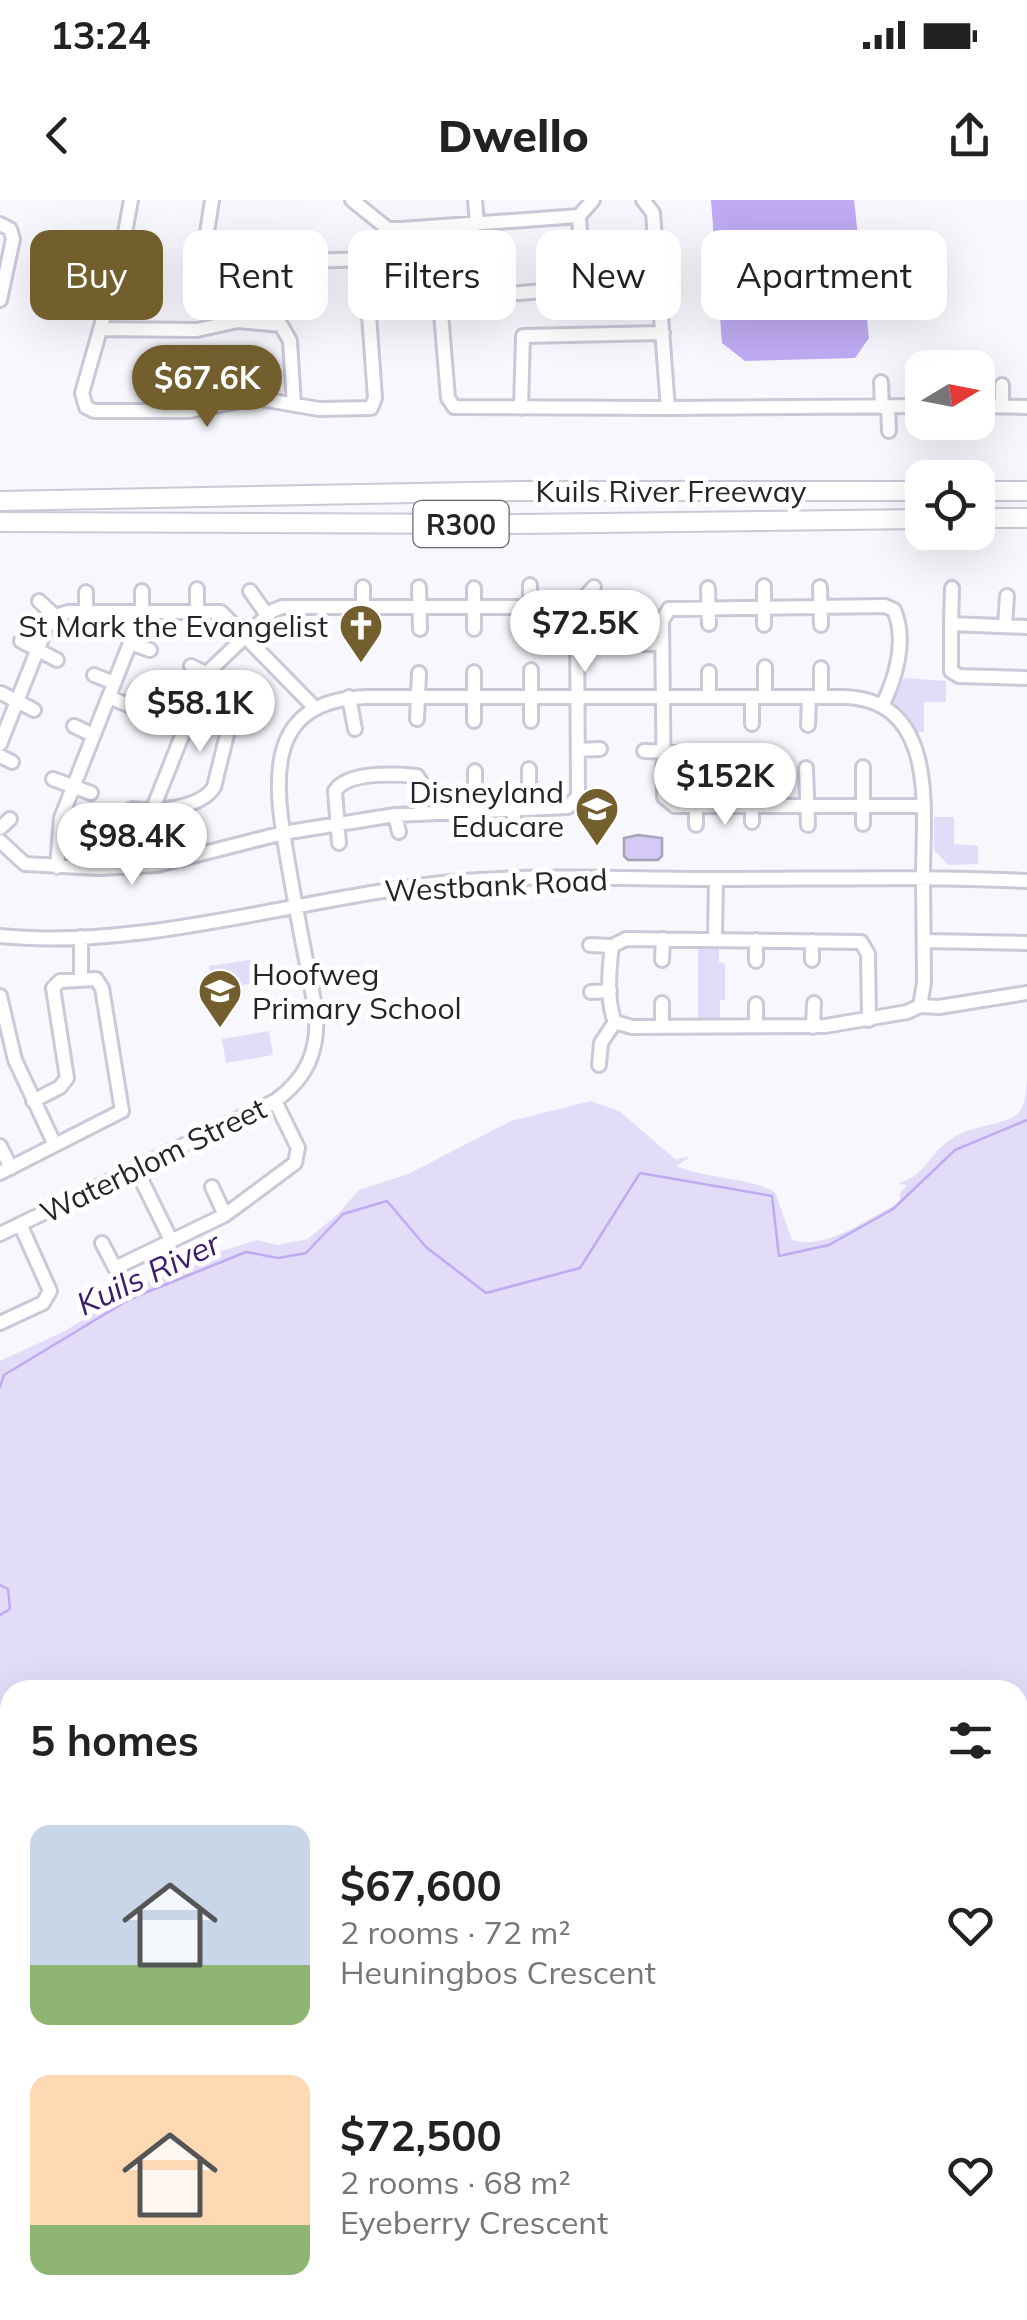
<!DOCTYPE html>
<html lang="en">
<head>
<meta charset="utf-8">
<style>
  :root { --surface:#fff; --page:#f6f6f6; --text:#222; --muted:#767676; --accent:#735f2e }
  body { margin:0; font-family:Mulish,sans-serif; background:var(--page); color:var(--text); height:100vh; display:flex; flex-direction:column; font-size:38px; white-space:nowrap }
  * { box-sizing:border-box; margin:0 }
  p { font-size:32px; color:var(--muted) }
  .icon { flex:none; width:55px; height:55px; fill:none; stroke:currentColor; stroke-width:2; stroke-linecap:round; stroke-linejoin:round }
  .map { position:relative; flex:1; overflow:hidden }
  .drawer { position:absolute; left:0px; top:1480px; width:1028px; height:640px; display:flex; flex-direction:column; background:var(--surface); border-radius:30px 30px 0 0; box-shadow:0 10px 40px #0002 }
  .drawer>* { flex:none }
  .guide { position:absolute; left:30px; top:30px; width:968px; height:90px; display:flex; gap:20px }
  .needle { width:65px; rotate:80deg }
  .buttons { position:absolute; left:905px; top:150px; display:grid; gap:20px }
  .buttons a { display:grid; place-items:center; width:90px; height:90px; border-radius:20px; background:var(--surface); box-shadow:0 10px 40px #0002; font-size:50px }
  .price { position:absolute; translate:-50% -85px; padding:0 22px; border-radius:35px; background:#fff; color:#222; font-size:32px; line-height:65px; filter:drop-shadow(0 2px 5px #0008) }
  .price::after { content:''; position:absolute; left:50%; top:60px; width:30px; height:22px; margin-left:-15px; background:inherit; clip-path:polygon(0 0,100% 0,50% 100%) }
  .price.current { background:var(--accent); color:#fff }
  ul { padding:0; list-style:none }
  li { display:flex; align-items:center; gap:30px; height:250px; padding:0 30px }
  li span { display:grid; place-items:center; flex:none; width:280px; height:200px; border-radius:20px; color:#555 }
  li>.icon { margin-inline-start:auto }
  span .icon { width:120px; height:120px; fill:#fffc; stroke-width:1 }
  li b { font-size:42px }
  h2 { display:flex; justify-content:space-between; align-items:center; height:120px; padding:0 30px; font-size:42px }
  .chip { padding:0 35px; border-radius:20px; background:var(--surface); box-shadow:0 10px 40px #0002; font-size:35px; line-height:90px }
  .chip.current { background:var(--accent); color:#fff }
  .status { display:flex; justify-content:space-between; align-items:center; height:70px; padding:0 50px; background:var(--surface); direction:ltr }
  .status svg { height:28px; fill:currentColor }
  header { display:flex; justify-content:space-between; align-items:center; height:130px; padding:0 30px; background:var(--surface); font-size:45px; font-weight:800 }
  .map>svg:first-child { display:block }
  .green { fill:#e2dcf8 }
  .water { fill:#beabf2 }
  .lines { fill:none; stroke-linecap:round; stroke-linejoin:round }
  .stream { stroke:#beabf2; stroke-width:2.5 }
  .building { fill:#d5caf6; stroke:#a7a4b3; stroke-width:2.5 }
  .minor-casing { stroke:#cbc8d8; stroke-width:18 }
  .highway-casing { stroke:#cbc8d8; stroke-width:22 }
  .minor { stroke:#fff; stroke-width:12 }
  .highway { stroke:#fff; stroke-width:18 }
  .labels { text-anchor:middle; dominant-baseline:central; stroke-width:10; stroke-linejoin:round; paint-order:stroke }
  .shield { fill:#fff; stroke:#66666a; stroke-width:2.5 }
  .shield-label { font-size:28px; font-weight:bold; fill:#25242a }
  .street-label { font-size:30px; fill:#25242a; stroke:#fff }
  .poi-label { font-size:30px; fill:#25242a; stroke:#fff; text-anchor:end }
  .water-label { font-size:32px; font-style:italic; fill:#3c1c6d; stroke:#fff }
</style>
</head>
<body>
<div class="status"><b>13:24</b><svg viewBox="0 0 49 12"><path d="M0 12V9h3v3zM5 12V6h3v6zM10 12V3h3v9zM15 12V0h3v12zM26 1h20v11H26zM47 4h2v5h-2z"/></svg></div>
<header><svg class="icon" aria-label="back" viewBox="0 0 24 24"><path d="M15 5l-7 7 7 7"/></svg>Dwello<svg class="icon" aria-label="share" viewBox="0 0 24 24"><path d="M12 15V3M7 8l5-5 5 5M5 13v7h14v-7"/></svg></header>
<div class="map">
<svg width="1027" height="2120" viewBox="0 0 1027 2120">
  <rect width="100%" height="100%" fill="#f8f7fd"/>
  <path class="green" d="M907 478 946 481V502H924V532H917L892 504 899 480Z
    M934 617H954V644L978 646V664L948 665 934 650Z
    M698 743 719 744V762L725 763V800H720V824H698Z
    M256 759 260 782 213 790 209 766Z
    M269 831 273 855 226 863 222 839Z
    M1027 880V1879L1018 1881V1490H10V2110H1018V2035L1027 2060V2120H0V1161L65 1131 131 1090 188 1062 257 1040 277 1045 308 1039 338 1014 359 990 408 974 511 921 591 901 619 911 675 959 690 957 677 966C709 980 745 976 775 992L792 1040C828 1051 868 1017 900 1003V993L907 985 897 984C931 973 925 954 956 936 973 926 1001 925 1015 916 1027 907 1025 893 1027 880Z"/>
  <path class="water" d="M711 0H854L869 138 855 158 745 161 722 143Z"/>
  <g class="lines">
    <path class="stream" d="M0 1187 4 1175 130 1099 246 1052 279 1058 306 1053 343 1014 387 1001 426 1047 486 1093 580 1068 640 973 772 996 779 1056 829 1045 893 1009 955 950 1027 920
      M0 1385 8 1389 10 1409 0 1415"/>
  </g>
  <path class="building" d="M638 635 662 638V656L658 660H628L624 656V638Z"/>
  <g class="lines">
    <defs>
      <path id="minor" d="M131 0 120 60 82 193 86 207 94 211H189L255 198 319 209 371 208 375 198 365 59 388 29
        M212 0 207 33 213 46 309 61 365 59
        M352 0 388 29H401L579 16 593 0
        M475 0 477 24
        M0 24 10 29 13 39 0 100
        M434 28 448 198 454 207 668 208 653 13 643 0
        M440 100 578 88 583 80 579 16
        M100 129 197 130 238 121 281 125 290 141 294 205
        M881 182 882 207
        M978 206 1027 207
        M1002 206V185
        M888 207 889 231
        M521 208 523 136 663 133
        M668 208 922 206
        M530 385V429
        M764 386V425
        M363 387V408
        M419 387 420 429
        M820 387 821 425
        M708 388 709 424
        M250 391 267 415
        M39 401 55 416
        M573 410 594 387
        M197 411V389
        M86 412V392
        M142 412V391
        M951 424 952 388
        M1005 426 1007 396
        M1027 427 951 424V471L959 476 1027 478
        M474 429V388
        M21 441 57 460
        M130 443 150 450
        M644 444H662
        M765 467V497
        M821 468V497
        M531 470V521
        M709 472V497
        M94 475 114 483
        M1 493 34 510
        M109 497 128 505
        M349 497 355 529
        M882 506C896 478 907 440 894 410L885 406 669 409 662 421 664 597 675 606H924
        M417 519 419 473
        M169 520 185 528
        M474 521V472
        M752 524V497
        M808 525 809 497
        M74 526 93 535
        M0 544 47 426 55 416 68 412H221L315 508
        M578 550 600 549
        M644 551 696 553
        M0 556 12 562
        M863 567V624
        M806 568 808 625
        M529 569V608
        M475 571V609
        M53 579 91 593
        M696 606V625
        M514 608V628
        M132 609C155 612 200 609 214 587L235 502 214 477 191 466
        M395 615 399 632
        M752 622V572
        M0 628 10 619
        M458 629V610
        M0 641 25 664 99 668 157 665 283 633 395 615 568 607 578 596 577 414 565 407H282L272 411 207 473 142 636 138 667
        M339 643 335 591C348 571 394 574 417 576L421 582V612
        M57 667 61 618 130 443V412
        M0 736C141 751 307 696 451 682 538 674 628 679 716 679 820 679 924 676 1027 681
        M81 737V777
        M715 739 716 679
        M924 741 1027 743
        M590 745 612 746
        M662 760 663 739
        M812 760V741
        M756 761V740
        M591 792 610 791
        M0 796 15 860 55 945
        M756 804V826
        M920 806 939 807 1027 793
        M615 822C606 801 609 769 612 746L626 739 861 742 868 754 869 820
        M662 827V803
        M813 827 814 803
        M0 946 11 968
        M136 969 171 1040
        M0 973 122 911 102 788 96 779 60 781 53 788 67 878 60 887 33 901
        M212 987 225 1015
        M0 1034 275 901C307 878 319 851 316 811 307 766 298 720 290 674 277 597 254 500 367 497H843C939 499 923 611 923 676 923 712 924 747 924 783L920 806 907 812 825 826 632 827 615 822 601 843 599 865
        M102 1043 115 1068 225 1015 295 963 298 948 275 901
        M0 1123 43 1103 50 1091 20 1024
        M1018 1907 1027 1905
        M1018 1923 1027 1949"/>
      <path id="highway" d="M978 291H1027
        M0 301 518 291H922
        M978 318H1027
        M0 322 518 324 922 319"/>
    </defs>
    <use href="#minor" class="minor-casing"/>
    <use href="#highway" class="highway-casing"/>
    <use href="#minor" class="minor"/>
    <use href="#highway" class="highway"/>
  </g>
  <defs>
    <symbol id="church-pin" viewBox="-11 -11 22 30"><path d="M0 17L-7.5 6A9.5 9.5 0 1 1 7.5 6Z" fill="#735f2e" stroke="#fff"/><path d="M-1.2-6h2.4v3.5h3.3v2.4h-3.3V6h-2.4V-.1h-3.3v-2.4h3.3Z" fill="#fff"/></symbol>
    <symbol id="school-pin" viewBox="-11 -11 22 30"><path d="M0 17L-7.5 6A9.5 9.5 0 1 1 7.5 6Z" fill="#735f2e" stroke="#fff"/><path d="M0-5L7-2L0 1L-7-2ZM-4 1L0 2.5L4 1V4Q0 6-4 4Z" fill="#fff"/></symbol>
  </defs>
  <g fill-rule="evenodd">
    <use href="#church-pin" x="336" y="401" width="50" height="68"/>
    <use href="#school-pin" x="572" y="584" width="50" height="68"/>
    <use href="#school-pin" x="195" y="766" width="50" height="68"/>
  </g>
  <g class="labels">
    <rect class="shield" x="413.5" y="301" width="95" height="46" rx="8"/>
    <g class="shield-label">
      <text x="461" y="324">R300</text>
    </g>
    <g class="street-label">
      <text x="671" y="291">Kuils River Freeway</text>
      <text transform="translate(496 685) rotate(-3)">Westbank Road</text>
      <text transform="translate(153 960) rotate(-26)">Waterblom Street</text>
    </g>
    <g class="poi-label">
      <text x="328" y="426">St Mark the Evangelist</text>
      <text x="564" y="592">Disneyland<tspan x="564" dy="34">Educare</tspan></text>
      <text x="252" y="774" text-anchor="start">Hoofweg<tspan x="252" dy="34">Primary School</tspan></text>
    </g>
    <g class="water-label">
      <text transform="translate(148 1073) rotate(-25)">Kuils River</text>
    </g>
  </g>
</svg>
<div class="buttons">
<a><svg class="needle" viewBox="-14 -14 28 28"><path d="M0-13l5 13h-10z" fill="#e53935"/><path d="M0 13l5-13h-10z" fill="#767676"/></svg></a>
<a><svg class="icon" aria-label="locate" viewBox="0 0 24 24"><circle cx="12" cy="12" r="6"/><path d="M12 2v4M12 18v4M2 12h4M18 12h4"/></svg></a>
</div>
<b class="price current" style="left:207px;top:230px">$67.6K</b>
<b class="price" style="left:585px;top:475px">$72.5K</b>
<b class="price" style="left:200px;top:555px">$58.1K</b>
<b class="price" style="left:725px;top:628px">$152K</b>
<b class="price" style="left:132px;top:688px">$98.4K</b>
<div class="guide">
<a class="chip current">Buy</a>
<a class="chip">Rent</a>
<a class="chip">Filters</a>
<a class="chip">New</a>
<a class="chip">Apartment</a>
</div>
<section class="drawer">
<h2>5 homes<svg class="icon" aria-label="filters" viewBox="0 0 24 24"><path d="M4 7h16M4 17h16"/><circle cx="9" cy="7" r="2"/><circle cx="15" cy="17" r="2"/></svg></h2>
<ul>
<li><span style="background:linear-gradient(#c9d6e8 70%,#8fb573 0)"><svg class="icon" aria-label="home" viewBox="0 0 24 24"><path d="M3 11l9-7 9 7M6 9v11h12V9"/></svg></span><div><b>$67,600</b><p>2 rooms · 72 m²</p><p>Heuningbos Crescent</p></div><svg class="icon" aria-label="heart" viewBox="0 0 24 24"><path d="M12 20l-8-8c-3-5 5-10 8-4 3-6 11-1 8 4z"/></svg></li>
<li><span style="background:linear-gradient(#ffd9b3 75%,#8fb573 0)"><svg class="icon" aria-label="home" viewBox="0 0 24 24"><path d="M3 11l9-7 9 7M6 9v11h12V9"/></svg></span><div><b>$72,500</b><p>2 rooms · 68 m²</p><p>Eyeberry Crescent</p></div><svg class="icon" aria-label="heart" viewBox="0 0 24 24"><path d="M12 20l-8-8c-3-5 5-10 8-4 3-6 11-1 8 4z"/></svg></li>
</ul>
</section>
</div>
</body>
</html>
